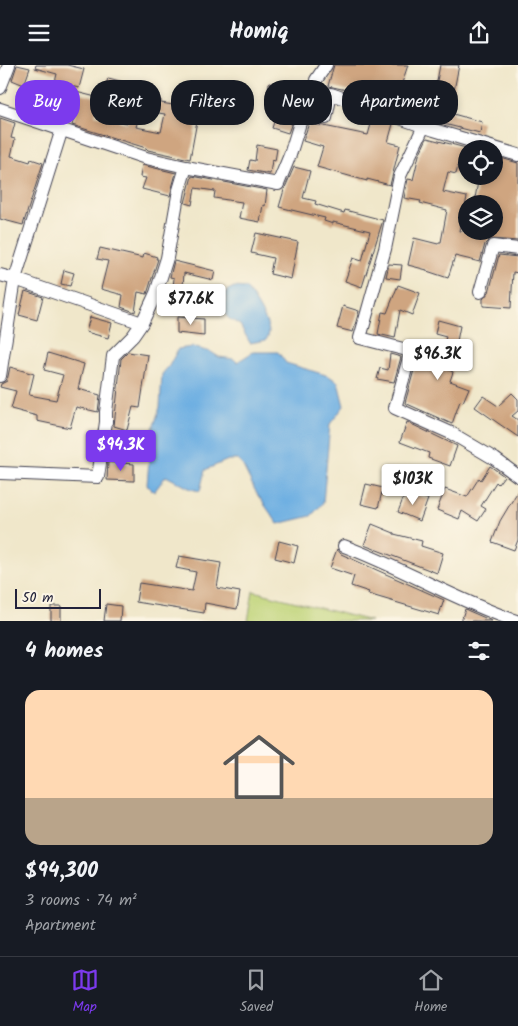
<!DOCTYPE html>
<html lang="en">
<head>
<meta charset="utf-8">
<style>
  :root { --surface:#171b24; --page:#20242c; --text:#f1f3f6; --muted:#9ea1a6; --line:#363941; --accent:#7c3aed }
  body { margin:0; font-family:Kalam,sans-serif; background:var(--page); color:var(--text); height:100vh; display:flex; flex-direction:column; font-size:19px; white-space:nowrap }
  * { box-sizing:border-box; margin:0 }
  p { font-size:16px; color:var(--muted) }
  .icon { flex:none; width:28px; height:28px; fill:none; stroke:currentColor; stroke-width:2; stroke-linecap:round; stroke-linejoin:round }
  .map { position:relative; height:556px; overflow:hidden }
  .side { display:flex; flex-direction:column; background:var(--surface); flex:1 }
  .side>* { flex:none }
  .top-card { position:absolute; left:15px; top:15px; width:489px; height:45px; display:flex; gap:10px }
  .buttons { position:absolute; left:458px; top:75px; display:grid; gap:10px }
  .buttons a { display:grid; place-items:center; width:45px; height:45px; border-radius:50%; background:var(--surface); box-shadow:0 2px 8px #0003; font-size:25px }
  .scale { position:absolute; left:15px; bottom:12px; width:86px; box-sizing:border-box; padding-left:5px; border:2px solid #22223b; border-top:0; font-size:14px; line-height:18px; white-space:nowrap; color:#22223b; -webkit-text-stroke:4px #fcf5e5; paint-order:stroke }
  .price { position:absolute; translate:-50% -42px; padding:0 11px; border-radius:5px; background:#fff; color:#222; font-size:16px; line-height:32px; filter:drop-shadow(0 1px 2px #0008) }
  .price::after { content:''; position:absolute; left:50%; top:30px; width:15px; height:11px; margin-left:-8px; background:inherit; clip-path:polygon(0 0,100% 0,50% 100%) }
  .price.active { background:var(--accent); color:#fff }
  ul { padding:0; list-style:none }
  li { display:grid; align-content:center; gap:10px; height:265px; padding:0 25px }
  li+li { border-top:1px solid var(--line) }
  li span { display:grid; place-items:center; height:155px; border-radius:15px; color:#555 }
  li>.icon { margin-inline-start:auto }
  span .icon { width:90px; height:90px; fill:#fffc; stroke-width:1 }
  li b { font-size:21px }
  h2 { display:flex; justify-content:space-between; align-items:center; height:60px; padding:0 25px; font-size:21px }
  .pill { padding:0 18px; border-radius:20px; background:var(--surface); box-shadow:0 2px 8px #0003; font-size:18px; line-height:45px }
  .pill.active { background:var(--accent); color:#fff }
  header { display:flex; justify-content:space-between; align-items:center; height:65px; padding:0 25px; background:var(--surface); font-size:22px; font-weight:700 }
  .tab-bar { display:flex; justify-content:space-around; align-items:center; height:70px; border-top:1px solid var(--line); background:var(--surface); font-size:14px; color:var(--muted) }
  .tab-bar a { display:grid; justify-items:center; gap:2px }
  .tab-bar .active { color:var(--accent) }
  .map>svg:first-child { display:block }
  .green { fill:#bed376; stroke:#707a58 }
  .water { fill:#6dafe2; stroke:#48688e }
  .building { fill:#cfa580 }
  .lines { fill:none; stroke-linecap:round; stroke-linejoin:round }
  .street-casing { stroke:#414050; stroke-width:14 }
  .street { stroke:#fff; stroke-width:12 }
</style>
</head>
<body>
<header><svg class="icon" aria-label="menu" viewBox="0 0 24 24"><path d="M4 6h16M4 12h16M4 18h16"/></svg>Homiq<svg class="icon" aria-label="share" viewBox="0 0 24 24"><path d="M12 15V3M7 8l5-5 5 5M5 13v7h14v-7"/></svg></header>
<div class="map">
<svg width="518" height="556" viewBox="0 0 518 556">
  <rect width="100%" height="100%" fill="#fcf5e5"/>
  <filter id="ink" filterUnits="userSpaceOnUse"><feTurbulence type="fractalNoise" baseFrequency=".02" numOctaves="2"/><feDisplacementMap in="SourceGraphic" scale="10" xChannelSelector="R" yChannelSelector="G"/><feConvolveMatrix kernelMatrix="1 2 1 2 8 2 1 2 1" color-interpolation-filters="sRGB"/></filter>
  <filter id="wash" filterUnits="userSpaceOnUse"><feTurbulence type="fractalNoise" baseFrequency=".0096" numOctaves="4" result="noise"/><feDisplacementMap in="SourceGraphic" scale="20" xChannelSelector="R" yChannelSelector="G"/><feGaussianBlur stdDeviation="1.12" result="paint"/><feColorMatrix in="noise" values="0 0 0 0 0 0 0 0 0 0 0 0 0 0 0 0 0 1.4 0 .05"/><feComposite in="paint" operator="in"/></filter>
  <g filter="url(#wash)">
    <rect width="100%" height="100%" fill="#f0e7ca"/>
    <path class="green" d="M253 526 371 556H248Z"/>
    <path class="water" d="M234 222 246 223C253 231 269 257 269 267 269 269 267 274 266 275L250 278 240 260 228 253 225 249 226 226Z
      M192 282 211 287 219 292 234 294 237 297 253 287H278L286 298 329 311 338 317 344 341 330 359 323 438 311 451 278 459 257 429 243 401 238 395H228L205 405 200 426 191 424 166 411 154 427 147 420 151 370 160 342 162 309 169 301 178 284Z"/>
    <g id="blocks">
      <path class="building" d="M17 0 30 3 24 20 12 15Z
        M36 0H67L84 4 79 23 55 17 57 9 35 3Z
        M334 0H408L398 30 432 42 440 0H459L450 46 454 47 453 49 482 57 480 68 436 57 374 35 375 31 328 21Z
        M108 13 132 19 127 38 103 32Z
        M269 18 291 22 290 24 322 30 320 43 304 40 298 42 288 68 272 63 281 36 266 34Z
        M182 20 191 21V22L204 23V34H201L190 94 148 85 146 83 72 60 76 47 71 46 76 27 100 33 95 50 127 58 131 42 141 44 136 62 161 67 165 49 145 46 147 33 161 35V38L179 41Z
        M373 52 393 59 388 77 400 80 390 120 367 114V116L317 102 323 82 303 76 309 58 368 70Z
        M0 53 15 58 11 73 15 74 11 91 30 97 31 94 43 98 23 160 0 154Z
        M427 73 466 83V90L461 89 456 109 448 107 443 127 467 132 460 166H495L498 147 494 146V139H474L479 111H494V91L518 98V176L490 174 485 179 480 197 455 191 448 213 427 206V205L408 200 414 173 438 179 439 177H441L447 145 420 138 421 136 404 133 408 114 413 115 419 90Z
        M257 80 277 84 275 96 272 95 270 109 248 105 250 95 255 96Z
        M142 100 176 108 170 131 142 124 146 113 140 112Z
        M294 102 310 106 303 133 316 136 315 139 344 148 345 145 383 155 362 222 345 216 353 193 362 196 370 166 333 157V159L324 156 325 153 279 142 284 125Z
        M192 111 267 125 265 141 263 140 260 157 239 153 242 137 214 133 215 126 195 123 192 140 185 138Z
        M256 168 298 177 291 214 270 209 273 193 251 188Z
        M100 183 143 193 144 188 157 192 156 194H158L147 229 138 227 135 247 121 242 123 230 101 224 108 196 97 194Z
        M499 190 518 192V208L513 207 511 243 483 241V234L489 227Z
        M174 196 215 206 213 215 184 208 182 234 172 233 174 213 170 212Z
        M389 199 402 200 400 214 386 212Z
        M64 205 74 208 70 221 61 219Z
        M398 220 420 228 412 250 400 245 395 273 378 269 382 247 387 248Z
        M25 226 43 232 37 255 19 250Z
        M343 241 359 246 353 267 337 263Z
        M90 252 112 258 108 273 86 267Z
        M177 252 204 254V271L177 268Z
        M438 255 460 261 456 281 447 304 453 307 450 316 469 323 463 337 460 336 452 359 405 338 416 298 430 303 431 299 436 300 446 272 435 269Z
        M128 287 148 290 140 343 133 342 127 365 114 361 121 294Z
        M48 288 84 299 78 324 100 330 98 347 76 342 70 363 37 356V351L11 344 16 326 0 322 1 319 7 316 10 302 34 309 29 330 56 335 63 310 44 305Z
        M390 289 401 292 394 317 377 314 380 303 388 305Z
        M512 328 518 334V346L512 351 518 355V372L475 342 483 331 498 341Z
        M407 357 457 381 450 401 428 393 429 388 400 377Z
        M108 397 134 399V416L107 415Z
        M490 401 504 411 498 419 496 417 481 441 486 444 478 456 462 446 459 454 437 445 445 424 467 432 479 413 481 415Z
        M366 419 383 423 378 443 361 439Z
        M406 426 428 434 420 456 398 447Z
        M518 426V475L514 485 492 477 500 456Z
        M372 459 394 468V469L422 476 421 481 443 488 437 508 364 480Z
        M279 476 298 481 294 498 275 493Z
        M337 484 341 489 444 535 439 550 368 529 369 527 351 521 354 511 330 503Z
        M179 491 221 498 217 523 240 527 237 544 205 538 204 548 136 537 139 518 192 526 196 507 176 503Z
        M106 539 121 541 120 556H104Z
        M51 541H61V556H51Z
        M465 544 469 546 492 556H461Z"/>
    </g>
  </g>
  <g filter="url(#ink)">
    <use href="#blocks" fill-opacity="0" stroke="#414050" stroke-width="1"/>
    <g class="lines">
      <defs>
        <path id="street" d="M316 15 326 0
          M0 23 9 0
          M0 44 146 93 186 102 278 119 290 90 303 48 326 53 331 29 434 65 518 90
          M424 61 400 111 385 184 360 273 411 286 395 343 451 368 495 394 518 411
          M62 64 15 214 142 258
          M0 210 15 214 0 311
          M480 227 493 181 518 184
          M0 408 98 412 106 357V347L113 291 133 271 142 258 156 228 167 193 179 125 186 102
          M344 481C403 503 457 536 516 556"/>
      </defs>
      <use href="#street" class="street-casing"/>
      <use href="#street" class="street"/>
    </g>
  </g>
</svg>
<div class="buttons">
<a><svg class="icon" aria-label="locate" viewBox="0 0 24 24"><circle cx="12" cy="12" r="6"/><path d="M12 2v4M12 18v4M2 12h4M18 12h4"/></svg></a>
<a><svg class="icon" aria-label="layers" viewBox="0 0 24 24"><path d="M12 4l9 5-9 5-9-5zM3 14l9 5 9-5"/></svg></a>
</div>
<div class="scale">50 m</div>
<b class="price" style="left:191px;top:261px">$77.6K</b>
<b class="price" style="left:438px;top:316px">$96.3K</b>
<b class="price active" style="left:121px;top:407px">$94.3K</b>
<b class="price" style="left:413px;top:441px">$103K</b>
<div class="top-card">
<a class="pill active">Buy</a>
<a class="pill">Rent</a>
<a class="pill">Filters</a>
<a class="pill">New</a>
<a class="pill">Apartment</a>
</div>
</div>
<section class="side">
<h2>4 homes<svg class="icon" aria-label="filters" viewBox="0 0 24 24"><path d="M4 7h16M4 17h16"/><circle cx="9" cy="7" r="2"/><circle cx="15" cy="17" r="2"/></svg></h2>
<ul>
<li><span style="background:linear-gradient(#ffd9b3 70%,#b9a48a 0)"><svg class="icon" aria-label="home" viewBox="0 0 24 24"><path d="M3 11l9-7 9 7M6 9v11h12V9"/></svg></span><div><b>$94,300</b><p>3 rooms · 74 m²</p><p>Apartment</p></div></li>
</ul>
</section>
<nav class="tab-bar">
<a class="active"><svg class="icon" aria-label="map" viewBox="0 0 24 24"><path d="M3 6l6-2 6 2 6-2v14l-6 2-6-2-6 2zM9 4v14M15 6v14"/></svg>Map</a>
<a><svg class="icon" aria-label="saved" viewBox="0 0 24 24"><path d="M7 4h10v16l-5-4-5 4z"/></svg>Saved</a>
<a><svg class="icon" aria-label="home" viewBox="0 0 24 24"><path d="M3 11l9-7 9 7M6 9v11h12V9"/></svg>Home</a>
</nav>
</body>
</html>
